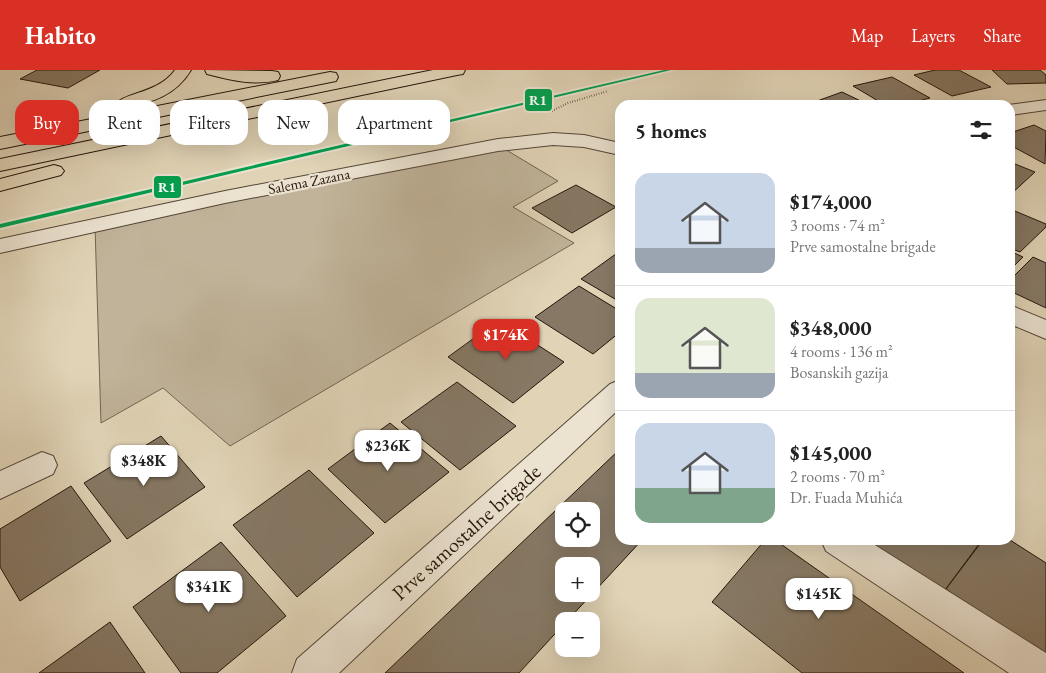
<!DOCTYPE html>
<html lang="en">
<head>
<meta charset="utf-8">
<style>
  :root { --surface:#fff; --page:#f2f2f2; --text:#222; --muted:#767676; --line:#e0e0e0; --accent:#d93025 }
  body { margin:0; font-family:"EB Garamond",serif; background:var(--page); color:var(--text); height:100vh; display:flex; flex-direction:column; font-size:19px; white-space:nowrap }
  * { box-sizing:border-box; margin:0 }
  p { font-size:16px; color:var(--muted) }
  .icon { flex:none; width:28px; height:28px; fill:none; stroke:currentColor; stroke-width:2; stroke-linecap:round; stroke-linejoin:round }
  .map { position:relative; flex:1; overflow:hidden }
  .sheet { position:absolute; left:615px; top:30px; width:400px; height:445px; display:flex; flex-direction:column; background:var(--surface); border-radius:15px; box-shadow:0 5px 20px #0002 }
  .sheet>* { flex:none }
  .guide { position:absolute; left:15px; top:30px; width:475px; height:45px; display:flex; gap:10px }
  .fabs { position:absolute; left:555px; top:432px; display:grid; gap:10px }
  .fabs a { display:grid; place-items:center; width:45px; height:45px; border-radius:10px; background:var(--surface); box-shadow:0 5px 20px #0002; font-size:25px }
  .price { position:absolute; translate:-50% -42px; padding:0 11px; border-radius:10px; background:#fff; color:#222; font-size:16px; line-height:32px; filter:drop-shadow(0 1px 2px #0008) }
  .price::after { content:''; position:absolute; left:50%; top:30px; width:15px; height:11px; margin-left:-8px; background:inherit; clip-path:polygon(0 0,100% 0,50% 100%) }
  .price.selected { background:var(--accent); color:#fff }
  ul { padding:0; list-style:none }
  li { display:flex; align-items:center; gap:15px; height:125px; padding:0 20px }
  li+li { border-top:1px solid var(--line) }
  li span { display:grid; place-items:center; flex:none; width:140px; height:100px; border-radius:15px; color:#555 }
  li>.icon { margin-inline-start:auto }
  span .icon { width:60px; height:60px; fill:#fffc; stroke-width:1 }
  li b { font-size:21px }
  h2 { display:flex; justify-content:space-between; align-items:center; height:60px; padding:0 20px; font-size:21px }
  .pill { padding:0 18px; border-radius:15px; background:var(--surface); box-shadow:0 5px 20px #0002; font-size:18px; line-height:45px }
  .pill.selected { background:var(--accent); color:#fff }
  header { display:flex; align-items:center; gap:30px; box-sizing:border-box; height:70px; padding:0 25px; background:var(--accent); color:#fff }
  header strong { font-size:24px }
  nav { display:flex; gap:28px; margin-inline-start:auto; font-size:18px }
  .map>svg:first-child { display:block }
  .green { fill:#c0b399; stroke:#726452 }
  .building { fill:#867864; stroke:#24160b; fill-rule:evenodd }
  .lines { fill:none; stroke-linecap:round; stroke-linejoin:round }
  .minor-casing { stroke:#534536; stroke-width:2 }
  .highway-casing { stroke:#24160b; stroke-width:2 }
  .path { stroke:#24160b; stroke-width:2; stroke-dasharray:0.5 2; stroke-linecap:butt }
  .minor { fill:#ebe2d0; fill-rule:evenodd }
  .highway { fill:#e0d3b6; fill-rule:evenodd }
  .rail-1-casing { stroke:#ebe2d0; stroke-width:4 }
  .rail-1 { fill:#029f4e; fill-rule:evenodd }
  .labels { text-anchor:middle; dominant-baseline:central; stroke-width:4.5; stroke-linejoin:round; paint-order:stroke }
  .far-street-label { font-size:15px; fill:#24160b; stroke:#ebe2d0 }
  .near-street-label { font-size:21px; fill:#24160b; stroke:#ebe2d0 }
  .line-badge { stroke:#ebe2d0; stroke-width:2 }
  .badge-label { font-size:14px; text-anchor:middle; font-weight:bold; fill:#fff }
</style>
</head>
<body>
<header>
<strong>Habito</strong>
<nav><a>Map</a><a>Layers</a><a>Share</a></nav>
</header>
<div class="map">
<svg width="1046" height="603" viewBox="0 0 1046 603">
  <rect width="100%" height="100%" fill="#e0d3b6"/>
  <filter id="stains"><feTurbulence type="fractalNoise" baseFrequency=".004" numOctaves="4"/><feColorMatrix values="0 0 0 0 .2 0 0 0 0 .09 0 0 0 0 .02 0 0 0 .5 -.17"/></filter>
  <radialGradient id="worn" r=".72"><stop offset=".6" stop-color="#630" stop-opacity="0"/><stop offset="1" stop-color="#630" stop-opacity=".3"/></radialGradient>
  <path class="green" d="M498 75 558 111 513 137 574 173 230 376 163 318 101 353 95 156Z"/>
  <path class="building" d="M37 0H100L68 18 20 9Z
    M935 0H959L991 17 952 26 914 5Z
    M992 0H1040L1046 5V13L1007 14Z
    M892 7 930 28 903 35H885L853 16Z
    M842 22 869 35H806Z
    M1034 55 1046 61 1045 94 1010 75V63Z
    M1010 92 1035 102 1010 125Z
    M576 115 616 137 572 163 532 138Z
    M1010 139 1046 154V157L1020 182 1010 178Z
    M620 181V232L581 209Z
    M1010 181 1023 187 1010 200Z
    M1033 187 1046 193V238L1010 221V210Z
    M579 216 620 241V262L593 284 535 247Z
    M499 250 564 292 513 333 448 287Z
    M457 312 516 356 460 400 401 352Z
    M390 353 449 402 385 453 328 399Z
    M161 366 205 417 127 469 84 413Z
    M620 379V470H642L567 551H564V554L519 603H385ZM564 441H591V469H564ZM564 496H591V524H564Z
    M309 400 374 463 297 527 233 455Z
    M71 416 111 471 20 531 0 497V459Z
    M765 470H775L964 603H802L712 532Z
    M866 470H982L942 524Z
    M983 470H1010L1046 493V590L946 519Z
    M221 472 286 546 217 603H181L133 537Z
    M110 552 145 603H39Z"/>
  <g class="lines">
    <defs>
      <path id="minor" d="M1046 30V40L1010 45 1008 35Z
        M553 63 584 65 620 73V85L584 77 553 75 498 81 225 133 0 183V169L225 121 498 69Z
        M1010 235 1046 250V269L1010 254Z
        M620 310V338L339 603H292L297 589 610 314Z
        M42 382 53 386 57 395 53 404 0 429V401Z
        M821 470H867L1046 583V603H1009L826 481Z"/>
      <path id="highway" d="M175 0H191C176 25 153 32 126 38L120 37 117 33C124 23 159 23 175 0Z
        M205 0 272 1 278 2 280 6 278 10C254 16 230 10 207 4Z
        M433 0H465L463 4 457 5 0 101V89Z
        M330 2 336 3 338 7 336 11 0 79V67Z
        M54 95 61 97 64 101 61 105 0 121V109Z"/>
    </defs>
    <use href="#minor" class="minor-casing"/>
    <use href="#highway" class="highway-casing"/>
    <path class="path" d="M552 41 568 33 608 21"/>
    <use href="#minor" class="minor"/>
    <use href="#highway" class="highway"/>
    <defs>
      <path id="rail-1" d="M664 0H671L0 158V154Z"/>
    </defs>
    <use href="#rail-1" class="rail-1-casing"/>
    <use href="#rail-1" class="rail-1"/>
  </g>
  <g class="labels">
    <g class="far-street-label">
      <text transform="translate(309 111) rotate(-11)">Salema Zazana</text>
    </g>
    <g class="near-street-label">
      <text transform="translate(466 462) rotate(-42)">Prve samostalne brigade</text>
    </g>
  </g>
  <g class="line-badge">
    <rect x="524" y="18" width="29" height="24" rx="5" fill="#029f4e"/>
    <rect x="153" y="105" width="29" height="24" rx="5" fill="#029f4e"/>
  </g>
  <g class="badge-label">
    <text x="538" y="35">R1</text>
    <text x="167" y="122">R1</text>
  </g>
  <rect width="100%" height="100%" filter="url(#stains)"/>
  <rect width="100%" height="100%" fill="url(#worn)"/>
</svg>
<div class="fabs">
<a><svg class="icon" aria-label="locate" viewBox="0 0 24 24"><circle cx="12" cy="12" r="6"/><path d="M12 2v4M12 18v4M2 12h4M18 12h4"/></svg></a>
<a>+</a>
<a>−</a>
</div>
<b class="price selected" style="left:506px;top:291px">$174K</b>
<b class="price" style="left:388px;top:402px">$236K</b>
<b class="price" style="left:144px;top:417px">$348K</b>
<b class="price" style="left:209px;top:543px">$341K</b>
<b class="price" style="left:819px;top:550px">$145K</b>
<div class="guide">
<a class="pill selected">Buy</a>
<a class="pill">Rent</a>
<a class="pill">Filters</a>
<a class="pill">New</a>
<a class="pill">Apartment</a>
</div>
<section class="sheet">
<h2>5 homes<svg class="icon" aria-label="filters" viewBox="0 0 24 24"><path d="M4 7h16M4 17h16"/><circle cx="9" cy="7" r="2"/><circle cx="15" cy="17" r="2"/></svg></h2>
<ul>
<li><span style="background:linear-gradient(#c9d6e8 75%,#9aa5b1 0)"><svg class="icon" aria-label="home" viewBox="0 0 24 24"><path d="M3 11l9-7 9 7M6 9v11h12V9"/></svg></span><div><b>$174,000</b><p>3 rooms · 74 m²</p><p>Prve samostalne brigade</p></div></li>
<li><span style="background:linear-gradient(#dfe7d0 75%,#9aa5b1 0)"><svg class="icon" aria-label="home" viewBox="0 0 24 24"><path d="M3 11l9-7 9 7M6 9v11h12V9"/></svg></span><div><b>$348,000</b><p>4 rooms · 136 m²</p><p>Bosanskih gazija</p></div></li>
<li><span style="background:linear-gradient(#c9d6e8 65%,#7fa58c 0)"><svg class="icon" aria-label="home" viewBox="0 0 24 24"><path d="M3 11l9-7 9 7M6 9v11h12V9"/></svg></span><div><b>$145,000</b><p>2 rooms · 70 m²</p><p>Dr. Fuada Muhića</p></div></li>
</ul>
</section>
</div>
</body>
</html>
